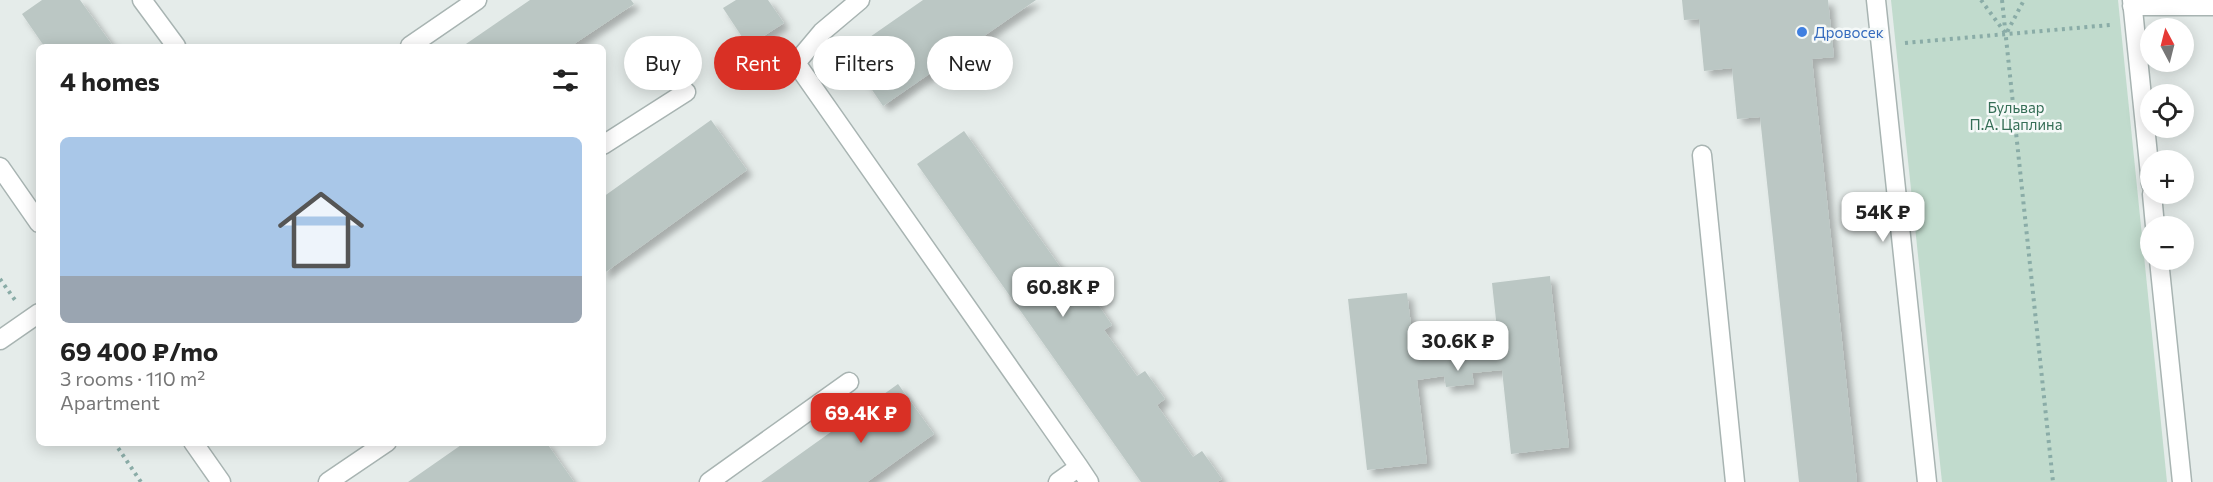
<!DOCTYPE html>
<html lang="en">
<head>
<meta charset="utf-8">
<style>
  :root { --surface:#fff; --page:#f2f2f2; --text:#222; --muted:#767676; --accent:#d93025 }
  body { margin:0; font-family:Commissioner,sans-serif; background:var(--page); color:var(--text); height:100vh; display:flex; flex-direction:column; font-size:22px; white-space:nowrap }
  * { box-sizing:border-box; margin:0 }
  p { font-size:20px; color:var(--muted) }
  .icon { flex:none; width:33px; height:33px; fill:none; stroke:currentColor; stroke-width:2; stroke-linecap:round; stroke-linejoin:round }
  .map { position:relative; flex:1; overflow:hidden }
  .details { position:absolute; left:36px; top:44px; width:570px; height:402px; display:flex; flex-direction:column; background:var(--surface); border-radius:9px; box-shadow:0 3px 15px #0003 }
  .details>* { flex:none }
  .hud { position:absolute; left:624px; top:36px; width:570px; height:54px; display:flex; gap:12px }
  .needle { width:39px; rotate:353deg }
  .tools { position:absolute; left:2140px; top:18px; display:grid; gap:12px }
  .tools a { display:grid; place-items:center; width:54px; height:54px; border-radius:50%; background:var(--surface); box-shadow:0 3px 15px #0003; font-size:30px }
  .price { position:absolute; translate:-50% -51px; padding:0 14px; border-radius:12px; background:#fff; color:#222; font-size:20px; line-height:39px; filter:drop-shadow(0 2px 3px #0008) }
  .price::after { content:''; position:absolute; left:50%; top:36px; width:18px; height:14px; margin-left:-9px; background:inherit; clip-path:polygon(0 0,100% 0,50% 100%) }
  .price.on { background:var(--accent); color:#fff }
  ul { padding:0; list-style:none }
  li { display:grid; align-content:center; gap:12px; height:318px; padding:0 24px }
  li span { display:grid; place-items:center; height:186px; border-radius:9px; color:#555 }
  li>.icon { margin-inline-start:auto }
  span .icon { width:108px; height:108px; fill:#fffc; stroke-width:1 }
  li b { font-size:26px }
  h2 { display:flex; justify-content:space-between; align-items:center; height:72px; padding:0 24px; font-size:26px }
  .chip { padding:0 21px; border-radius:27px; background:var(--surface); box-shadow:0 3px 15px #0003; font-size:21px; line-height:54px }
  .chip.on { background:var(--accent); color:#fff }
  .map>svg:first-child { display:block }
  .green { fill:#c1dbcd }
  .building { fill:#bbc7c4; filter:url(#shadow) }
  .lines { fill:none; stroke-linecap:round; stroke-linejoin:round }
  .minor-casing { stroke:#a8b4b2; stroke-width:21 }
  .path { stroke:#8aaca7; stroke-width:4; stroke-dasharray:3 4.5; stroke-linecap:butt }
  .minor { stroke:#fff; stroke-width:18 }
  .shop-dot { fill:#3f7fe0; stroke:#f5f9f8; stroke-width:2 }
  .labels { text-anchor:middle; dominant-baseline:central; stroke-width:5; stroke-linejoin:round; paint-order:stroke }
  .shop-label { font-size:15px; fill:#366cbe; stroke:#f5f9f8; text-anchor:start }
  .park-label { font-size:15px; fill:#356e56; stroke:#f5f9f8 }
</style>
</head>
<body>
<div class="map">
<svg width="2213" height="482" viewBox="0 0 2213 482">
  <defs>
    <filter id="shadow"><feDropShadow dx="5.5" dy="5.5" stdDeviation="3" flood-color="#0004"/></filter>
  </defs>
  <rect width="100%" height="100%" fill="#e5ecea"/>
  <path class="green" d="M1891 0H2118L2167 482H1942Z"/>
  <path class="building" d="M42 0H80L113 46H44L22 14Z
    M530 0H631L634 4 571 46H463Z
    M736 0H768L784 23 748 46 723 8Z
    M923 0H1036L883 106 847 53Z
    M1682 0H1828L1834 57 1812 59 1857 482H1799L1760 117 1737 119 1732 68 1704 71 1699 19 1684 20Z
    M711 120 747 170 603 274V197Z
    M964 131 1085 302 1093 297 1112 325 1104 330 1137 376 1145 371 1165 399 1157 405 1193 457 1202 451 1222 479 1217 482H1141L917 164Z
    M1550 276 1569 447 1511 454 1502 370 1472 373 1474 384 1446 387 1444 376 1417 380 1427 463 1367 470 1348 299 1407 293 1414 348 1498 338 1492 283Z
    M898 384 934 434 867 482H761Z
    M514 442H546L574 482H408L464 443Z"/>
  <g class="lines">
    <defs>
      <path id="minor" d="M142 0 176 46
        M860 0 822 32 796 63 1079 467
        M1876 0 1927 482
        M2132 0 2151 184
        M2132 6H2213
        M410 46 477 0
        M603 145 686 92
        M1702 155 1735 482
        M0 167 39 223
        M2152 194 2155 226
        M2159 260 2182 482
        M0 340 39 313
        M193 442 221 482
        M328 482 387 442
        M709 482 849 382
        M1058 482 1079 467 1089 482"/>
    </defs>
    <use href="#minor" class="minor-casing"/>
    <path class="path" d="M1981 0 2006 34 2024 0
      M2002 0 2053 482
      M1905 43 2110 25
      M0 279 15 300
      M114 442 141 482"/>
    <use href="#minor" class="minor"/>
  </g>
  <circle class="shop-dot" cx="1802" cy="32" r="6"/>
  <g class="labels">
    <g class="shop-label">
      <text x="1814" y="32">Дровосек</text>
    </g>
    <g class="park-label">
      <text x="2016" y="107">Бульвар<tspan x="2016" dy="17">П.А. Цаплина</tspan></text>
    </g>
  </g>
</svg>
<div class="tools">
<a><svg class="needle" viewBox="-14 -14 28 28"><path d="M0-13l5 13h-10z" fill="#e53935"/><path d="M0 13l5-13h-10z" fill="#767676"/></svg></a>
<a><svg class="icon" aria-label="locate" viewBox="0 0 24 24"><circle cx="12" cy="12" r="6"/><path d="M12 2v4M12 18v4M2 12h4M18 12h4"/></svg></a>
<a>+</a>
<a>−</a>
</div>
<b class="price" style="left:1883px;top:243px">54K ₽</b>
<b class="price" style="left:1063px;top:318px">60.8K ₽</b>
<b class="price" style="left:1458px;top:372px">30.6K ₽</b>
<b class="price on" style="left:861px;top:444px">69.4K ₽</b>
<div class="hud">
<a class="chip">Buy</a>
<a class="chip on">Rent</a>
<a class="chip">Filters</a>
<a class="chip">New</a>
</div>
<section class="details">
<h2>4 homes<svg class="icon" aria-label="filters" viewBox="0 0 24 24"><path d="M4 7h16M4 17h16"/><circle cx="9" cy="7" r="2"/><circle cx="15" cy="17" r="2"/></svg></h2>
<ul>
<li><span style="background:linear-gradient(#a9c7e8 75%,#9aa5b1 0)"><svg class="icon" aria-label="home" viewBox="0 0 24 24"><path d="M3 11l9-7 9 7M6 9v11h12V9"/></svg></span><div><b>69 400 ₽/mo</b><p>3 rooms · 110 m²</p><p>Apartment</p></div></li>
</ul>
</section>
</div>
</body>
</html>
